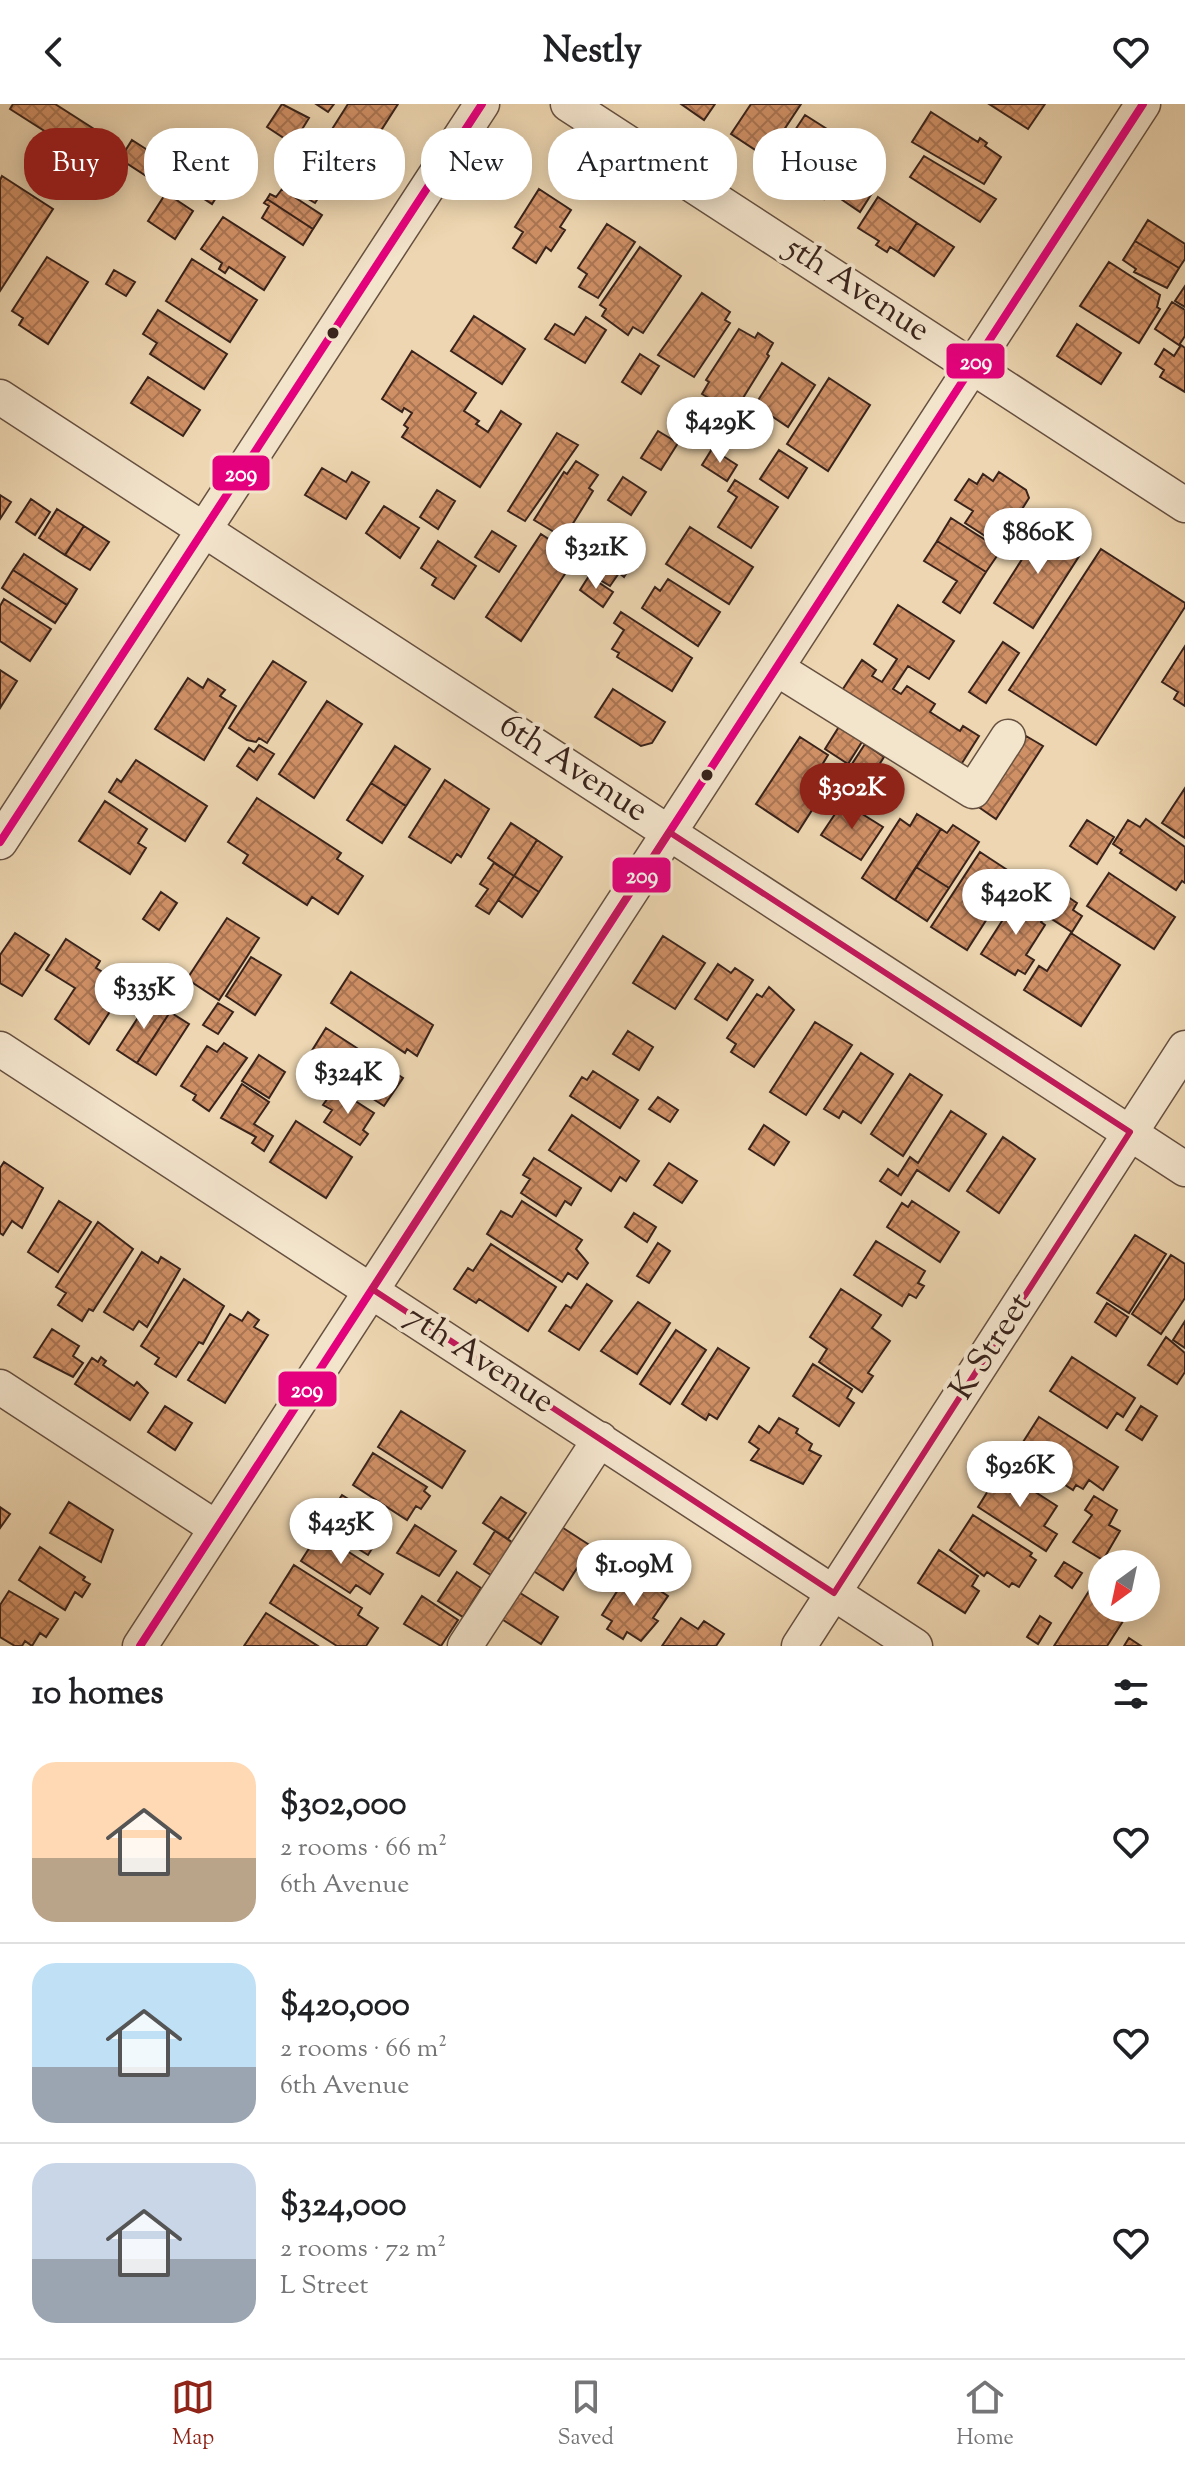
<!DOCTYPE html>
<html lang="en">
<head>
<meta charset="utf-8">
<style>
  :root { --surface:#fff; --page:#f2f2f2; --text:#202124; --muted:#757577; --line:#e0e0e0; --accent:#8f2418 }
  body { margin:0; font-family:"Sorts Mill Goudy",serif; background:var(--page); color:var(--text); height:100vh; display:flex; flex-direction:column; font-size:30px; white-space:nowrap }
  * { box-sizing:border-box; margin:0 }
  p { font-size:26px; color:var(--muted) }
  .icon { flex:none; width:44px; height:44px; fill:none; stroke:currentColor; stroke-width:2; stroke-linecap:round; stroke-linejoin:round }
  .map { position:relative; height:1542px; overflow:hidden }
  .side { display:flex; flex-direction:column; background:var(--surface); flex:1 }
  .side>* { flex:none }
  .guide { position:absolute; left:24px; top:24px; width:1138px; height:72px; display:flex; gap:16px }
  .needle { width:52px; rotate:213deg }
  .controls { position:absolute; left:1088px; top:1446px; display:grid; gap:16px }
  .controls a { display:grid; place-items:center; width:72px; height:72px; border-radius:50%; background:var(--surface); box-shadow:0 4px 20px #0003; font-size:40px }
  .price { position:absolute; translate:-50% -68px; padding:0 18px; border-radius:28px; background:#fff; color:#222; font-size:26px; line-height:52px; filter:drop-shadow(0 2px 4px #0008) }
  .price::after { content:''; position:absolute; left:50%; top:48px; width:24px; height:18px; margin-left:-12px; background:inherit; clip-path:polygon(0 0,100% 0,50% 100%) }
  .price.active { background:var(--accent); color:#fff }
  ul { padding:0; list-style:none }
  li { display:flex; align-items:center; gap:24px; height:200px; padding:0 32px }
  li+li { border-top:2px solid var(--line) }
  li span { display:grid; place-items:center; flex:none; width:224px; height:160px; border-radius:24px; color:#555 }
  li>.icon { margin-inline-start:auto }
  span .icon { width:96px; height:96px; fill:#fffc; stroke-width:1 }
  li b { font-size:34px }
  h2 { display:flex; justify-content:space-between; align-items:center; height:96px; padding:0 32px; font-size:34px }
  .tag { padding:0 28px; border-radius:32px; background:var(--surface); box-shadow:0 4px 20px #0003; font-size:28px; line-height:72px }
  .tag.active { background:var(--accent); color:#fff }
  header { display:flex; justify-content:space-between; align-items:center; height:104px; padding:0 32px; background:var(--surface); font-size:36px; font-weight:700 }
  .tab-bar { display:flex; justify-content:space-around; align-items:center; height:112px; border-top:2px solid var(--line); background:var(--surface); font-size:22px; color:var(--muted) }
  .tab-bar a { display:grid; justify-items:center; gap:4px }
  .tab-bar .active { color:var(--accent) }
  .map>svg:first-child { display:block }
  .building { fill:url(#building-cross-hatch); stroke:#39231b; stroke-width:2 }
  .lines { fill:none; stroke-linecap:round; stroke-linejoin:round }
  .minor-casing { stroke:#665040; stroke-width:37 }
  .minor { stroke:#f3e4cc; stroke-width:34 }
  .bus-1-casing { stroke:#f3e4cc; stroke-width:14 }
  .bus-1 { stroke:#e5007d; stroke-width:8 }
  .marked { fill:none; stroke:#c2185b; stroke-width:6; stroke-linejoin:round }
  .bus-dot { fill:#39231b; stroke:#f3e4cc; stroke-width:3 }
  .labels { text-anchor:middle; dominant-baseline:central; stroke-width:8; stroke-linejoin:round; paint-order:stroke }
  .street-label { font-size:34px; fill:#39231b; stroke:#f3e4cc }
  .line-badge { stroke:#f3e4cc; stroke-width:3 }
  .badge-label { font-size:22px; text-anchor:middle; font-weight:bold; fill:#fff }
</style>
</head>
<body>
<header><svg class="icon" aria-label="back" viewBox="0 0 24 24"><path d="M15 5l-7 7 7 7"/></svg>Nestly<svg class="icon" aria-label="heart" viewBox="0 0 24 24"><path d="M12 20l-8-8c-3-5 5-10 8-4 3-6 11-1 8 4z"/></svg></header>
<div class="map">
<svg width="1185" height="1542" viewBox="0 0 1185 1542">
  <defs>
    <pattern id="building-cross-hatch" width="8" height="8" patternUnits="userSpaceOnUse" patternTransform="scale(2)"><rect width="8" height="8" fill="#d09066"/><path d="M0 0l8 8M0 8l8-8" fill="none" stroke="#aa7553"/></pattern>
  </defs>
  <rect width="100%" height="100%" fill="#edd6b1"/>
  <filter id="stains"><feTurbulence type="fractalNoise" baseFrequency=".0025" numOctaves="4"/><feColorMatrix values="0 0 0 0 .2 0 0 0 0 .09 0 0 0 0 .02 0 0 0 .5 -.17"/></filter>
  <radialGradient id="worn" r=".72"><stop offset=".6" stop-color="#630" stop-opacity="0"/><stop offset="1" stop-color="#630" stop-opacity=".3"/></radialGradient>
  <path class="building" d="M13 0H55L116 39 101 63 10 5Z
    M282 0 309 14 293 40 267 23Z
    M316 0H334L328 8Z
    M348 0H398L364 53 329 30Z
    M681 0H715L704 16Z
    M751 0H801L766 53 731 30Z
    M989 0H1045L1028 25Z
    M931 8 978 38 980 34 987 39 985 42 1001 53 984 80 912 38Z
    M805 11 857 44 824 95 795 76 799 69 776 55Z
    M132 36 166 58 154 77 120 55Z
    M199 45 233 67 212 100 178 78Z
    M924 52 996 95 980 118 910 73Z
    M860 59 875 69 866 81 874 86 860 108 838 93Z
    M302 62 328 79 315 99 288 83Z
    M2 72 53 105 0 187V76Z
    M282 85 322 111 313 125 267 95 270 90 276 93Z
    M539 85 571 106 560 123 565 126 551 147 546 143 536 159 513 144 523 128 515 123Z
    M166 89 193 107 175 135 148 117Z
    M878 93 917 119 898 148 890 143 887 148 876 141 879 137 858 124Z
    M267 95 313 125 303 141 262 114 269 102 264 99Z
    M223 113 285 153 264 186 229 163 225 169 219 165 222 159 201 145Z
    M1148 116 1185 140V155L1179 164 1135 137Z
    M917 119 954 143 934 172 898 148Z
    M607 120 635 138 598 194 579 183 587 170 578 164Z
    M1135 137 1179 164 1167 184 1134 168 1136 165 1123 156Z
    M640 143 681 172 643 229 633 223 628 231 602 212 606 205 600 201Z
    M47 153 88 178 48 240 19 221 23 214 12 207Z
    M192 155 257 196 230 238 166 197Z
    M1109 158 1160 191 1157 203 1160 205 1139 239 1080 202Z
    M114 166 135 178 126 192 106 180Z
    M1185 182V203L1175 197Z
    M702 189 730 208 725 216 730 219 694 273 658 251Z
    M1172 198 1185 206V232L1179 241 1155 225Z
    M158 206 227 250 204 285 150 250 157 239 143 230Z
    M474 212 525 245 502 280 451 247Z
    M586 213 606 226 585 259 545 235 555 220 574 231Z
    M1077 220 1121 249 1101 280 1057 252Z
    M739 225 755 234 758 229 773 239 767 250 769 252 738 302 732 298 727 305 702 290 709 278 706 276Z
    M1181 241 1185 244V288L1160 273 1164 266 1155 260 1164 245 1174 252Z
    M412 247 476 289 464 307 479 317 476 320 488 328 501 307 521 320 480 383 402 333 408 324 404 321 412 309 404 304 402 308 382 295Z
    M640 250 659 262 641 290 622 278Z
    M782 259 815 281 788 323 755 301Z
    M148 273 200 306 183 332 131 299Z
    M829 274 870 301 828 367 787 340Z
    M733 310 749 320 735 341 719 331Z
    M658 327 678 339 661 366 641 354Z
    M557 329 578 341 525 417 508 407Z
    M712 345 737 361 727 377 702 361Z
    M779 346 807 364 788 394 760 375Z
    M576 357 598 371 589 384 593 387 564 434 534 416 564 368 567 370Z
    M322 364 346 378 352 368 369 378 346 415 305 391Z
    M999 368 1026 386 1029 394 1009 426 1019 433 1010 448 965 419 973 407 955 396 969 375 977 380 983 370 993 377Z
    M623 373 646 388 631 411 608 396Z
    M735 376 778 403 751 444 718 423 737 393 728 387Z
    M437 386 455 397 438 425 420 413Z
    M0 391 11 398 0 415Z
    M31 395 50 408 35 431 16 418Z
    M384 402 419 424 400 454 366 429Z
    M57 405 84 422 65 451 39 434Z
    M951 414 1001 446 986 468 937 437Z
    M1044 421 1083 446 1033 524 994 499Z
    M84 422 109 438 90 466 65 451Z
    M690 423 753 463 729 500 666 460Z
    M492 427 516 442 499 468 475 453Z
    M617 428 642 444 624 473 619 469 610 482 590 470Z
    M541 430 576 453 521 537 486 513Z
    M438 437 476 462 454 495 432 481 436 474 421 464Z
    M937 437 986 468 960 509 943 498 957 477 924 457Z
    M1101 445 1185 499V503L1096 641 1009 586Z
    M24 450 77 485 67 501 13 466Z
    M13 466 67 501 55 519 2 484Z
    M589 472 613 488 603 503 580 486Z
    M668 475 720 508 698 542 642 504 655 483 660 487Z
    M4 495 51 525 30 557 0 537V502Z
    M898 501 954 537 929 575 908 562 893 585 901 590 907 582 935 600 930 608 960 627 963 622 979 632 957 667 839 591 862 556 876 566 872 572 882 578 897 555 874 540Z
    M621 508 692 554 672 587 617 553 619 549 612 545 624 526 614 519Z
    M1003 538 1019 549 986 599 969 588Z
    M1185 542V602L1174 595 1178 588 1162 578Z
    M273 557 306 578 267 639 259 634 256 638 247 636 229 624Z
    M0 566 17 577 0 604Z
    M188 574 203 584 208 575 225 586 220 592 236 602 204 656 155 625Z
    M613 585 665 618 652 639 641 642 595 613Z
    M327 597 362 620 314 694 279 670Z
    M842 618 865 633 848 660 825 645Z
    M1026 632 1043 642 996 715 980 704Z
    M800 633 828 651 822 661 835 670 798 728 756 700Z
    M865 640 884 653 870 675 850 663Z
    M259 641 274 650 257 676 237 662 249 644 254 648Z
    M395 642 430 665 406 702 371 679Z
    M136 656 207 702 185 737 109 688 117 675 121 678Z
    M445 676 489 705 461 753 457 750 451 759 409 733Z
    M371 679 406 702 382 739 347 716Z
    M1185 684V734L1162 719Z
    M257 694 341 749 337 755 363 772 338 810 312 793 307 801 243 759 248 751 228 738Z
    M105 697 147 725 138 739 146 744 130 770 79 737Z
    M843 698 883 723 861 756 821 731Z
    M917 710 941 725 895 796 862 774 900 715 910 722Z
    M1146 715 1185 743V779L1182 777 1176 786 1120 749 1122 746 1113 740 1128 716 1140 723Z
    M1087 716 1114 733 1097 760 1070 742Z
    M511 719 537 736 514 772 488 754Z
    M953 721 979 738 949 784 916 763 941 725 947 729Z
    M537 736 562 753 539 788 514 772Z
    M980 748 1015 771 967 846 931 823Z
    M494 759 514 772 489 810 476 802 488 785 480 780Z
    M916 763 949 784 927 817 895 796Z
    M1109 769 1175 813 1154 845 1087 802Z
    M514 772 539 788 522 813 498 796Z
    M161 788 177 799 159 826 143 815Z
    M1062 789 1077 799 1073 806 1082 812 1072 828 1047 812Z
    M1018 792 1047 810 1041 818 1045 821 1026 851 1034 856 1025 870 1018 866 1015 871 981 850Z
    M227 814 259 834 219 896 187 875Z
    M15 829 49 851 22 892 0 879V851Z
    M1071 829 1120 861 1081 922 1024 886 1039 862 1047 867Z
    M663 832 705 859 675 905 633 879Z
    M66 835 100 857 96 864 108 871 100 884 118 895 89 940 55 915 75 884 46 866Z
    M251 853 281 871 255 911 226 892Z
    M718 860 731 869 735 864 753 876 727 916 695 895Z
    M351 868 433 921 417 952 407 945 405 949 331 899Z
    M769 883 794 906 754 963 731 948 736 940 727 934 757 890 762 893Z
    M150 895 170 908 137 959 117 946Z
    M218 899 233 908 218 930 203 921Z
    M170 908 189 920 156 971 137 959Z
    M815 918 852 941 806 1011 770 988Z
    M326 924 403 974 384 1002 308 953Z
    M628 927 653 943 639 966 613 950Z
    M224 939 247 954 209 1007 193 996 196 991 181 982 207 942 217 948Z
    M861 949 893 970 861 1019 843 1007 839 1014 824 1005Z
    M259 951 285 968 269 994 242 977Z
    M593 967 638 996 620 1024 570 992 582 973 587 976Z
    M910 970 942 991 903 1052 871 1030Z
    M242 980 269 998 254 1020 273 1032 264 1047 252 1039 256 1033 221 1014Z
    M335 984 374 1009 363 1026 368 1030 360 1041 324 1018 332 1006 323 1001Z
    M658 993 678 1006 670 1018 649 1005Z
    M951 1007 986 1030 949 1087 917 1066 901 1091 880 1077 888 1065 898 1072 910 1053 918 1059Z
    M572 1011 639 1057 626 1077 620 1073 611 1087 549 1046Z
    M296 1017 352 1053 326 1094 270 1058Z
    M764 1021 789 1038 774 1061 749 1045Z
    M1003 1033 1035 1055 999 1109 967 1087Z
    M534 1054 581 1084 571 1101 565 1097 556 1112 521 1089 530 1075 523 1071Z
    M4 1058 43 1084 22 1124 12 1117 3 1131 0 1129V1064Z
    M669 1059 697 1077 682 1099 654 1081Z
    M59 1097 91 1118 58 1168 28 1148Z
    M522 1097 582 1136 576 1145 588 1159 577 1175 568 1169 562 1178 487 1130 501 1107 512 1113Z
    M912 1097 959 1128 940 1158 887 1123 902 1099 908 1103Z
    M634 1109 656 1123 647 1138 625 1123Z
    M98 1118 133 1145 93 1207 89 1205 82 1217 58 1201 66 1189 56 1183Z
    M1135 1131 1166 1150 1129 1209 1097 1189Z
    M876 1137 925 1167 918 1179 924 1182 916 1194 909 1190 902 1202 854 1171Z
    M658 1139 670 1147 649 1179 637 1172Z
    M491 1140 556 1183 528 1227 479 1195 476 1199 454 1185 468 1164 473 1167Z
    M142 1148 158 1159 161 1153 180 1165 147 1223 139 1217 133 1226 104 1208Z
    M1171 1151 1185 1160V1194L1161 1230 1132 1210Z
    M184 1175 224 1202 203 1240 199 1238 176 1273 155 1260 159 1254 141 1242Z
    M587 1180 612 1197 579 1246 549 1227 566 1201 571 1204Z
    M841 1185 881 1211 872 1224 890 1237 868 1269 873 1272 862 1288 819 1258 827 1245 810 1233Z
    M638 1198 670 1219 637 1270 601 1247Z
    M1107 1199 1128 1213 1116 1232 1095 1218Z
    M248 1208 259 1216 254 1223 268 1231 225 1299 188 1276 230 1210 242 1217Z
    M1185 1217V1244L1173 1236Z
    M52 1225 79 1242 73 1252 83 1259 73 1273 34 1253Z
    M676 1226 706 1246 670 1300 640 1280Z
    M1166 1233 1185 1249V1268L1177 1280 1148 1261Z
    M718 1244 749 1264 717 1315 709 1310 706 1316 682 1300Z
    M101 1253 106 1257 103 1261 134 1282 137 1278 148 1289 130 1316 75 1280 92 1254 98 1258Z
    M1072 1253 1135 1294 1123 1313 1117 1309 1107 1324 1050 1287Z
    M813 1260 852 1285 847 1294 854 1299 839 1322 793 1292Z
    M165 1302 192 1319 175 1346 148 1328Z
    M1141 1302 1157 1312 1142 1336 1126 1326Z
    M401 1307 465 1347 442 1384 378 1343Z
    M1039 1313 1118 1363 1103 1386 1089 1376 1083 1385 1076 1381 1073 1386 1016 1349Z
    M779 1314 798 1325 796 1329 812 1340 809 1346 821 1352 803 1380 751 1356 759 1345 749 1338 759 1322 769 1329Z
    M373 1349 427 1383 424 1387 430 1392 421 1405 416 1402 407 1416 353 1381Z
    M1001 1366 1057 1402 1044 1422 1057 1430 1046 1447 978 1403Z
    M342 1391 380 1415 378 1419 385 1424 368 1451 315 1418 329 1396 336 1400Z
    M1094 1392 1117 1406 1109 1421 1120 1427 1103 1456 1073 1438 1092 1411 1085 1406Z
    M501 1393 526 1409 508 1435 483 1419Z
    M69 1398 113 1426 101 1458 50 1429Z
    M0 1403 10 1410 0 1424Z
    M973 1411 1032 1449 1030 1452 1036 1456 1019 1483 1012 1479 1009 1483 987 1468 984 1472 950 1446Z
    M415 1421 456 1447 439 1472 397 1449Z
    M560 1422 591 1442 563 1486 532 1466Z
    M495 1427 515 1440 494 1473 474 1460Z
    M319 1429 383 1470 370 1490 356 1481 350 1489 301 1457Z
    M40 1443 85 1473 83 1476 90 1480 82 1493 75 1488 65 1506 19 1476Z
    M939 1446 978 1472 972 1482 979 1487 965 1509 918 1479Z
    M1064 1458 1082 1469 1072 1484 1055 1472Z
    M294 1461 362 1504 358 1511 378 1524 366 1542H337L270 1499Z
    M630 1467 668 1492 653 1514 658 1517 641 1537 627 1528 623 1535 607 1525 612 1517 602 1511Z
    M457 1468 481 1484 463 1513 438 1497Z
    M1098 1473 1102 1476V1504H1109L1125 1514 1107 1542H1054Z
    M9 1487 58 1515 46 1533 40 1529 32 1542 25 1537 22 1542H15L0 1533V1501Z
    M517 1487 558 1513 541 1540 500 1514Z
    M422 1492 458 1516 441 1542 404 1520Z
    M266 1509 318 1542H244Z
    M1040 1512 1051 1519 1038 1540 1027 1533Z
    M681 1514 698 1525 704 1517 724 1530 716 1542H662Z
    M1129 1534 1141 1542H1124Z"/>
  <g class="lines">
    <defs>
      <path id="minor" d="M568 0 1185 401
        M0 293 1185 1065
        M776 564 973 687 1008 633
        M0 738 482 0
        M0 945 915 1542
        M0 1283 216 1424
        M140 1542 1143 0
        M465 1542 600 1335
        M799 1542 1185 944"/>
    </defs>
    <use href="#minor" class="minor-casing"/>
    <use href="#minor" class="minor"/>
    <defs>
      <path id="bus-1" d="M0 738 482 0
        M140 1542 1143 0"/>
    </defs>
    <use href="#bus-1" class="bus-1-casing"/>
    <use href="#bus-1" class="bus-1"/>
  </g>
  <path class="marked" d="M669 728 1130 1028 834 1489 372 1185Z"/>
  <g class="bus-dot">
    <circle cx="333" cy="229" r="7"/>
    <circle cx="707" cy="671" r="7"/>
  </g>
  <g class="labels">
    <g class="street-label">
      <text transform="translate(857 186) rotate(33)">5th Avenue</text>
      <text transform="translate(573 665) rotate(33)">6th Avenue</text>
      <text transform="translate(992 1243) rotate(-57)">K Street</text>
      <text transform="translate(479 1256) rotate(33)">7th Avenue</text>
    </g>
  </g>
  <g class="line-badge">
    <rect x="945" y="238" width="61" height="38" rx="8" fill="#e5007d"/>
    <rect x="211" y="350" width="60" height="38" rx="8" fill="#e5007d"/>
    <rect x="611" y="752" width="61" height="38" rx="8" fill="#e5007d"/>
    <rect x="277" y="1266" width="61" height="38" rx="8" fill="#e5007d"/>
  </g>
  <g class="badge-label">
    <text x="976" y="265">209</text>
    <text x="241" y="377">209</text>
    <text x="642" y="779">209</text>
    <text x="307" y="1293">209</text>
  </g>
  <rect width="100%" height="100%" filter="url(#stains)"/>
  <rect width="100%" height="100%" fill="url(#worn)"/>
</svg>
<div class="controls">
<a><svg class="needle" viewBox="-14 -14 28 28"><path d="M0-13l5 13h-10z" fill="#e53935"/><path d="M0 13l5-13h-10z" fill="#757577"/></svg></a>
</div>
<b class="price" style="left:720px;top:361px">$429K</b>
<b class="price" style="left:1038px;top:472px">$860K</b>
<b class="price" style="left:596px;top:487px">$321K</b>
<b class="price active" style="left:852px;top:727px">$302K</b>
<b class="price" style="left:1016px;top:833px">$420K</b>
<b class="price" style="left:144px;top:927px">$335K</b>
<b class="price" style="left:348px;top:1012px">$324K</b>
<b class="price" style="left:1020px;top:1405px">$926K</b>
<b class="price" style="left:341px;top:1462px">$425K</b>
<b class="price" style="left:634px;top:1504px">$1.09M</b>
<div class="guide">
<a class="tag active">Buy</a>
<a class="tag">Rent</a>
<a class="tag">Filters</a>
<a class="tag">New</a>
<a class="tag">Apartment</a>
<a class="tag">House</a>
</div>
</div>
<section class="side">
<h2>10 homes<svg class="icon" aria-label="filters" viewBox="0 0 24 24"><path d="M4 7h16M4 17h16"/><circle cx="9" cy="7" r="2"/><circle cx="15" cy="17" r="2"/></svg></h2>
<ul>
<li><span style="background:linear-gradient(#ffd9b3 60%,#b9a48a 0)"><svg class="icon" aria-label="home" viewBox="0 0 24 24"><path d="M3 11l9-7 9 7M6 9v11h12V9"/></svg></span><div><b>$302,000</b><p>2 rooms · 66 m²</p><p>6th Avenue</p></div><svg class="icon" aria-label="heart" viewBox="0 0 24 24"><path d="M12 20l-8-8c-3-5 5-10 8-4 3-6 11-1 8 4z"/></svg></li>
<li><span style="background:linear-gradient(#bfe0f5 65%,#9aa5b1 0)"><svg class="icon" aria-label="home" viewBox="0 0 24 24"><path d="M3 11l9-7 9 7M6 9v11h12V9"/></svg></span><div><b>$420,000</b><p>2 rooms · 66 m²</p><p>6th Avenue</p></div><svg class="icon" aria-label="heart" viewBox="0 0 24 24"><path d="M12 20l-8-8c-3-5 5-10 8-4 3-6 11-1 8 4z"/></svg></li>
<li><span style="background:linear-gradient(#c9d6e8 60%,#9aa5b1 0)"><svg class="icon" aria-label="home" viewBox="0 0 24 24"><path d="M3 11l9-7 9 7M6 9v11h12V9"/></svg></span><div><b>$324,000</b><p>2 rooms · 72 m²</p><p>L Street</p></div><svg class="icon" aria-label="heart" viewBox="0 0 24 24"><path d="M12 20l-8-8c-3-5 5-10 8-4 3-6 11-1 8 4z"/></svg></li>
</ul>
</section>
<nav class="tab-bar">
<a class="active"><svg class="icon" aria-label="map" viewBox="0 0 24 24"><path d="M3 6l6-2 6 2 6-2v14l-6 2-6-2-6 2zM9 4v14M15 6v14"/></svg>Map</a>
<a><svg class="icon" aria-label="saved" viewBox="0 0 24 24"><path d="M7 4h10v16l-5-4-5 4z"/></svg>Saved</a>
<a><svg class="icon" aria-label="home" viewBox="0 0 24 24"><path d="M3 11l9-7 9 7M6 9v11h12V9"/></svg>Home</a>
</nav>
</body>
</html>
